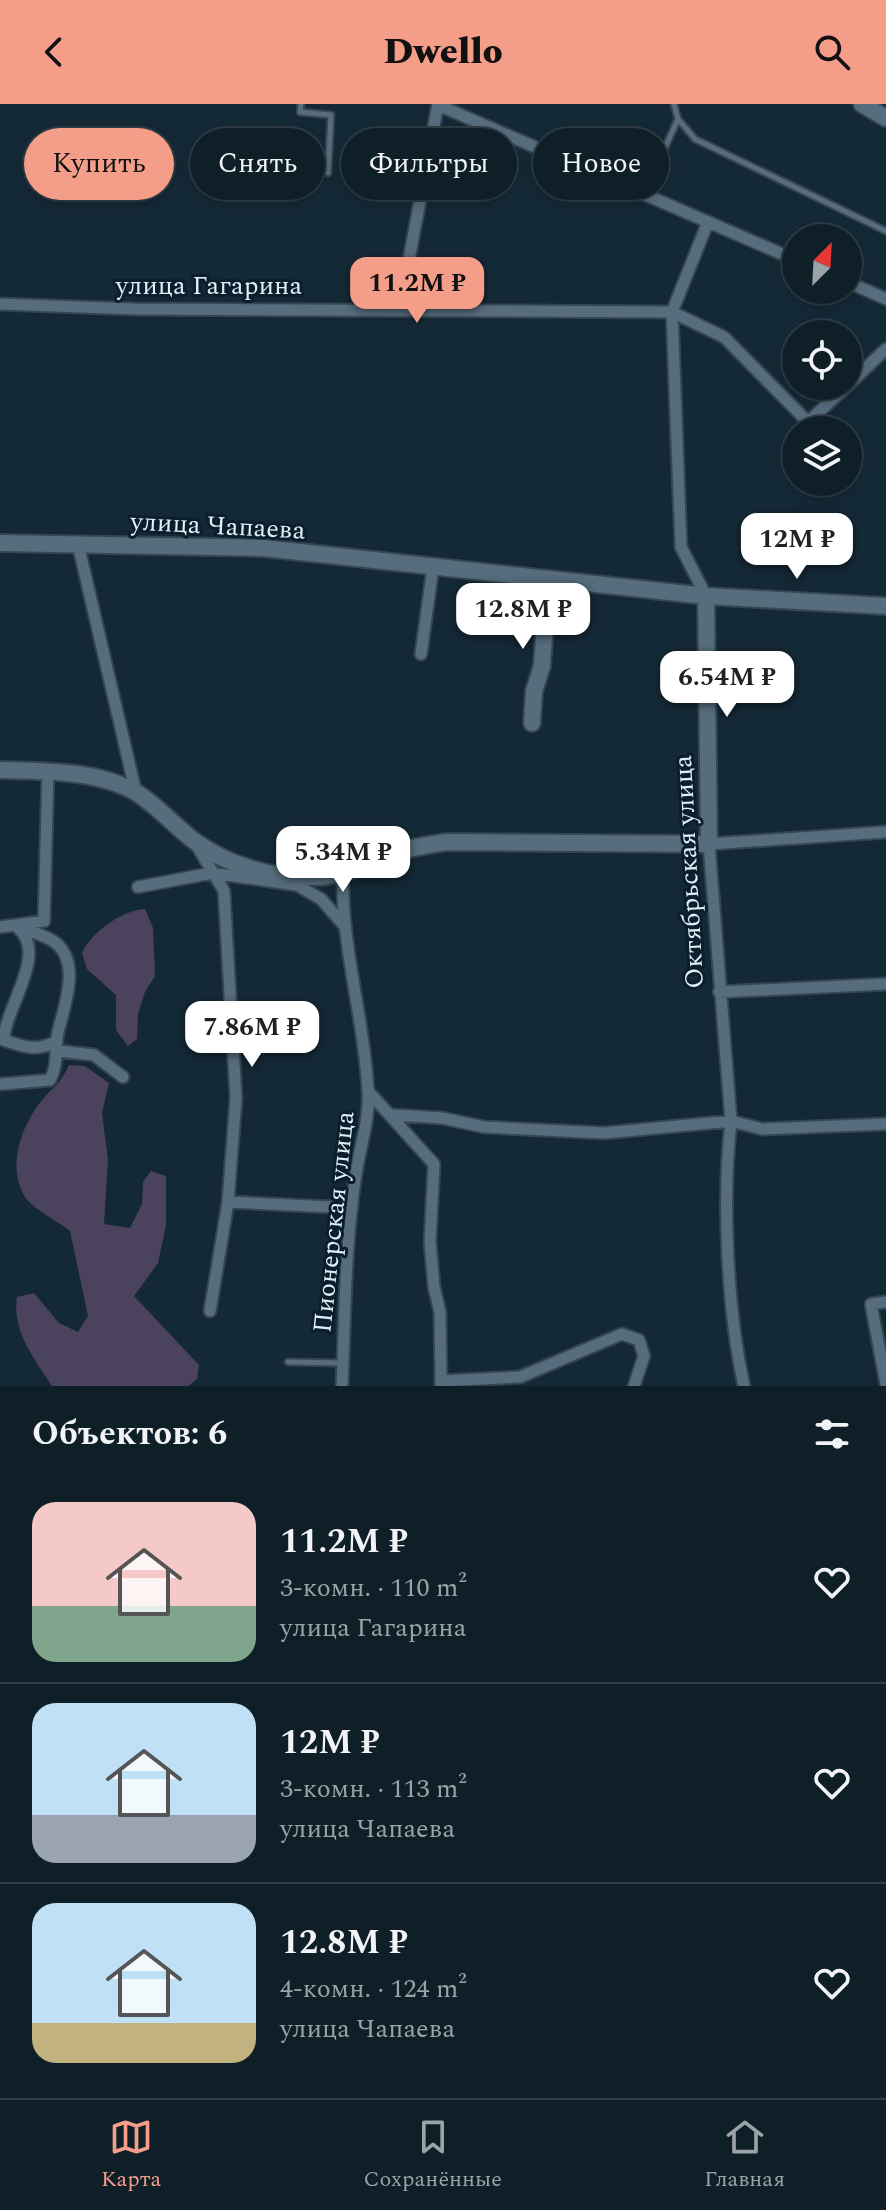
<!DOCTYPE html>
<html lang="ru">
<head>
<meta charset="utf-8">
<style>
  :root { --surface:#0f1f28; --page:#182730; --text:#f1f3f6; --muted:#9ba2a8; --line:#2f3d45; --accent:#f49e89 }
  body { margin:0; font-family:Spectral,serif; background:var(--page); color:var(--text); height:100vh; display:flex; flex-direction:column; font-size:30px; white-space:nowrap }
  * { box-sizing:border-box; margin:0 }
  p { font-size:26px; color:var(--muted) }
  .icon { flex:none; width:44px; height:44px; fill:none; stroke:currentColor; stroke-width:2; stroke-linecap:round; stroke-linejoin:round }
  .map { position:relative; height:1282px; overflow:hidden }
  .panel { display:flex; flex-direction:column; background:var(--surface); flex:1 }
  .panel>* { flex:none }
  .top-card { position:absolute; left:24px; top:24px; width:838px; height:72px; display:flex; gap:16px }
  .needle { width:52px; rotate:24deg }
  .tools { position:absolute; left:782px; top:120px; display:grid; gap:16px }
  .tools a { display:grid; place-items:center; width:80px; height:80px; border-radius:50%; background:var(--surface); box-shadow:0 4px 12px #0003,0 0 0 2px var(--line); font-size:40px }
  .price { position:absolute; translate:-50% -68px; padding:0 18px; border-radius:16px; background:#fff; color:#222; font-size:26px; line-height:52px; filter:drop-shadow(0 2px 4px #0008) }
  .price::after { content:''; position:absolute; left:50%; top:48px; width:24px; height:18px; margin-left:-12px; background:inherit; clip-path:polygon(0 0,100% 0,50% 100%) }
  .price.on { background:var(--accent); color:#111 }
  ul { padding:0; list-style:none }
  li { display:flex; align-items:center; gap:24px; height:200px; padding:0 32px }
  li+li { border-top:2px solid var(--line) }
  li span { display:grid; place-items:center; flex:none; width:224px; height:160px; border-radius:24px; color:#555 }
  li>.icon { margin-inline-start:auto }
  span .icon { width:96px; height:96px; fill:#fffc; stroke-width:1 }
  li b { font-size:34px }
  h2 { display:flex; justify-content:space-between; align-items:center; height:96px; padding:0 32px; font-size:34px }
  .tag { padding:0 28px; border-radius:36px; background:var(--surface); box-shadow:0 4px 12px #0003,0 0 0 2px var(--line); font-size:28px; line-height:72px }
  .tag.on { background:var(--accent); color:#111 }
  header { display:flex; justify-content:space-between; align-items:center; height:104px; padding:0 32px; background:var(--accent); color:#111; font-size:36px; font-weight:800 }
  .tabs { display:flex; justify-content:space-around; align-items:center; height:112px; border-top:2px solid var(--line); background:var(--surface); font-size:22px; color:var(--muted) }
  .tabs a { display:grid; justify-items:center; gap:4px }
  .tabs .on { color:var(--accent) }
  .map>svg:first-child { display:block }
  .green { fill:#4b425d }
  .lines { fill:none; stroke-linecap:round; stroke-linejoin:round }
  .lane-casing { stroke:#364651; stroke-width:9 }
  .street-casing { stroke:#364651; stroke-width:15 }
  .secondary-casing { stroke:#364651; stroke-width:20 }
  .lane { stroke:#566d7d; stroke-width:5 }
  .street { stroke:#566d7d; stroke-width:11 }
  .secondary { stroke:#566d7d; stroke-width:16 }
  .labels { text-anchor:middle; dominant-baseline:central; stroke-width:6; stroke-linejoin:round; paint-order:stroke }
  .street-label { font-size:26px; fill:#e1eef7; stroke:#0a1f2c }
</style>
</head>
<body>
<header><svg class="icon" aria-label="back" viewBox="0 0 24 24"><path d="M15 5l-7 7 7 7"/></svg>Dwello<svg class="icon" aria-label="search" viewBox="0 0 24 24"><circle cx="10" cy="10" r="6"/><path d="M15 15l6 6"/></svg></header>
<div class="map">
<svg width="886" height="1282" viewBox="0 0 886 1282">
  <rect width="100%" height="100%" fill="#142936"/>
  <path class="green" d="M145 805 153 824 155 872 145 888 138 910 137 935 128 942 116 926V891L87 865 82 849C91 828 123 806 145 805Z
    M69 961 85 962 109 979 102 1009 108 1056 104 1120 130 1124 142 1100 143 1078 151 1067 166 1072V1121L158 1159 134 1192 199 1261 197 1275 188 1282H52C34 1254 12 1228 17 1193L34 1189 59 1219 78 1228 88 1212 70 1127C58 1117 34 1106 25 1093 6 1062 22 1020 43 995 56 980 59 982 69 961Z"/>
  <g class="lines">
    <defs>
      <path id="lane" d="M301 0 300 8 331 11 328 69
        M678 15 695 35 886 127
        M644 90 678 15 674 0
        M288 1258 342 1259"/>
      <path id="street" d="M438 1 796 156
        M848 178 886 195
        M0 200 134 205 672 208 724 233 808 318 847 282
        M400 204 438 0
        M848 281 886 245
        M78 440 136 689
        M706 492 681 443 672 208 708 118
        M421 550 433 463
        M197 742 224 787 236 994 228 1098 210 1207
        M138 783 212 769 297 781 321 795 343 820
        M0 823 44 817 48 667
        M19 825C48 851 4 905 4 936 23 943 38 948 57 937
        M719 888 886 880
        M59 947 94 951 123 973
        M2 980 50 976C59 959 54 946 58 928 64 903 81 860 56 839 46 831 28 827 16 822
        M368 987 434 1060 430 1138 434 1183 440 1208 441 1282
        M394 1011 442 1014 484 1023 604 1029 731 1017 762 1025 886 1020
        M228 1098 352 1104
        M886 1198 871 1200 886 1280
        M441 1277 520 1273 622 1230 639 1236 644 1252 634 1282
        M342 1282C345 1212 345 1139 356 1070 360 1041 370 1016 368 986 364 913 341 843 343 769
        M744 1282C727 1204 722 1096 731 1017L709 740 886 728"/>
      <path id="secondary" d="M862 0 886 14
        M0 439 263 444 706 492 886 502
        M532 619 534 587 542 562 548 476
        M0 666C42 667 99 666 137 689 157 702 174 721 193 736 227 761 270 774 313 773 345 773 375 756 405 746 419 742 433 740 447 738L709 740 706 492"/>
    </defs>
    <use href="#lane" class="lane-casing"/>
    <use href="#street" class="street-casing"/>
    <use href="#secondary" class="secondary-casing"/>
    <use href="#lane" class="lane"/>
    <use href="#street" class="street"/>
    <use href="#secondary" class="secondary"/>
  </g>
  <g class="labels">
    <g class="street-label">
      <text x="209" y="182">улица Гагарина</text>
      <text transform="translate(218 422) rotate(3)">улица Чапаева</text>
      <text transform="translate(689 768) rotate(-93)">Октябрьская улица</text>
      <text transform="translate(334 1118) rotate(-84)">Пионерская улица</text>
    </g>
  </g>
</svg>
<div class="tools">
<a><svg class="needle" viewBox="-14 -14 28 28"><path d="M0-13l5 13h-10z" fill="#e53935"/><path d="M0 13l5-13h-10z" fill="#9ba2a8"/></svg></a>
<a><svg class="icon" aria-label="locate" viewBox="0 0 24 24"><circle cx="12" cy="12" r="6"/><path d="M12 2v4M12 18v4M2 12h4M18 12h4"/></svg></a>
<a><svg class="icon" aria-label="layers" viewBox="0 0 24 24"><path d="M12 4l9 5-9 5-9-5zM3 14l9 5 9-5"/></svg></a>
</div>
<b class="price on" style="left:417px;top:221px">11.2M ₽</b>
<b class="price" style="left:797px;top:477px">12M ₽</b>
<b class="price" style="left:523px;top:547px">12.8M ₽</b>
<b class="price" style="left:727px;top:615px">6.54M ₽</b>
<b class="price" style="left:343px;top:790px">5.34M ₽</b>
<b class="price" style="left:252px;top:965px">7.86M ₽</b>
<div class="top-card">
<a class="tag on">Купить</a>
<a class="tag">Снять</a>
<a class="tag">Фильтры</a>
<a class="tag">Новое</a>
</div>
</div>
<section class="panel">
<h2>Объектов: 6<svg class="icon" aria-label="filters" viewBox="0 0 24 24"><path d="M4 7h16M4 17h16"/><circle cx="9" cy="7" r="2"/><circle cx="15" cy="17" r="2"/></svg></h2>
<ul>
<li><span style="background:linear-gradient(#f6c9c9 65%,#7fa58c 0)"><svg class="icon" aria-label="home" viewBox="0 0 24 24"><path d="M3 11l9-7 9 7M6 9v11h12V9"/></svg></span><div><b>11.2M ₽</b><p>3-комн. · 110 m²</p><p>улица Гагарина</p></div><svg class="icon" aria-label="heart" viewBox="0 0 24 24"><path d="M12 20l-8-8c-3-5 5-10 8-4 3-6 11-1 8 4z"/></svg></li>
<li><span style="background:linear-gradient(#bfe0f5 70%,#9aa5b1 0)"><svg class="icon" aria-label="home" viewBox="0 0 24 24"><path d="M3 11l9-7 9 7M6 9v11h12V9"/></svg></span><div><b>12M ₽</b><p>3-комн. · 113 m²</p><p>улица Чапаева</p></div><svg class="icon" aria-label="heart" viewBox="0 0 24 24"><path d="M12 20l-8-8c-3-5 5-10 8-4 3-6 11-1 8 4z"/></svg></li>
<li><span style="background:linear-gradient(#bfe0f5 75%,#c2b280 0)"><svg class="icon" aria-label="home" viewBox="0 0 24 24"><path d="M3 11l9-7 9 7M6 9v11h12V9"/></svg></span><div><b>12.8M ₽</b><p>4-комн. · 124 m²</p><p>улица Чапаева</p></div><svg class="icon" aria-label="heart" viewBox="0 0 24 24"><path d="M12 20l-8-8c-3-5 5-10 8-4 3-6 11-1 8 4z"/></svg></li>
</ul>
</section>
<nav class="tabs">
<a class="on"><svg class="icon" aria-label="map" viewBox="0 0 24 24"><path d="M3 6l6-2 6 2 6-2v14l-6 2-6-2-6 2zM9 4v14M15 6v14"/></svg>Карта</a>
<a><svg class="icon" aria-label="saved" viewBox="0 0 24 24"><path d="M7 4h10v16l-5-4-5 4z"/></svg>Сохранённые</a>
<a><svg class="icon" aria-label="home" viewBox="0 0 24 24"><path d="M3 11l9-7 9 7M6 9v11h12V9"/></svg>Главная</a>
</nav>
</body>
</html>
